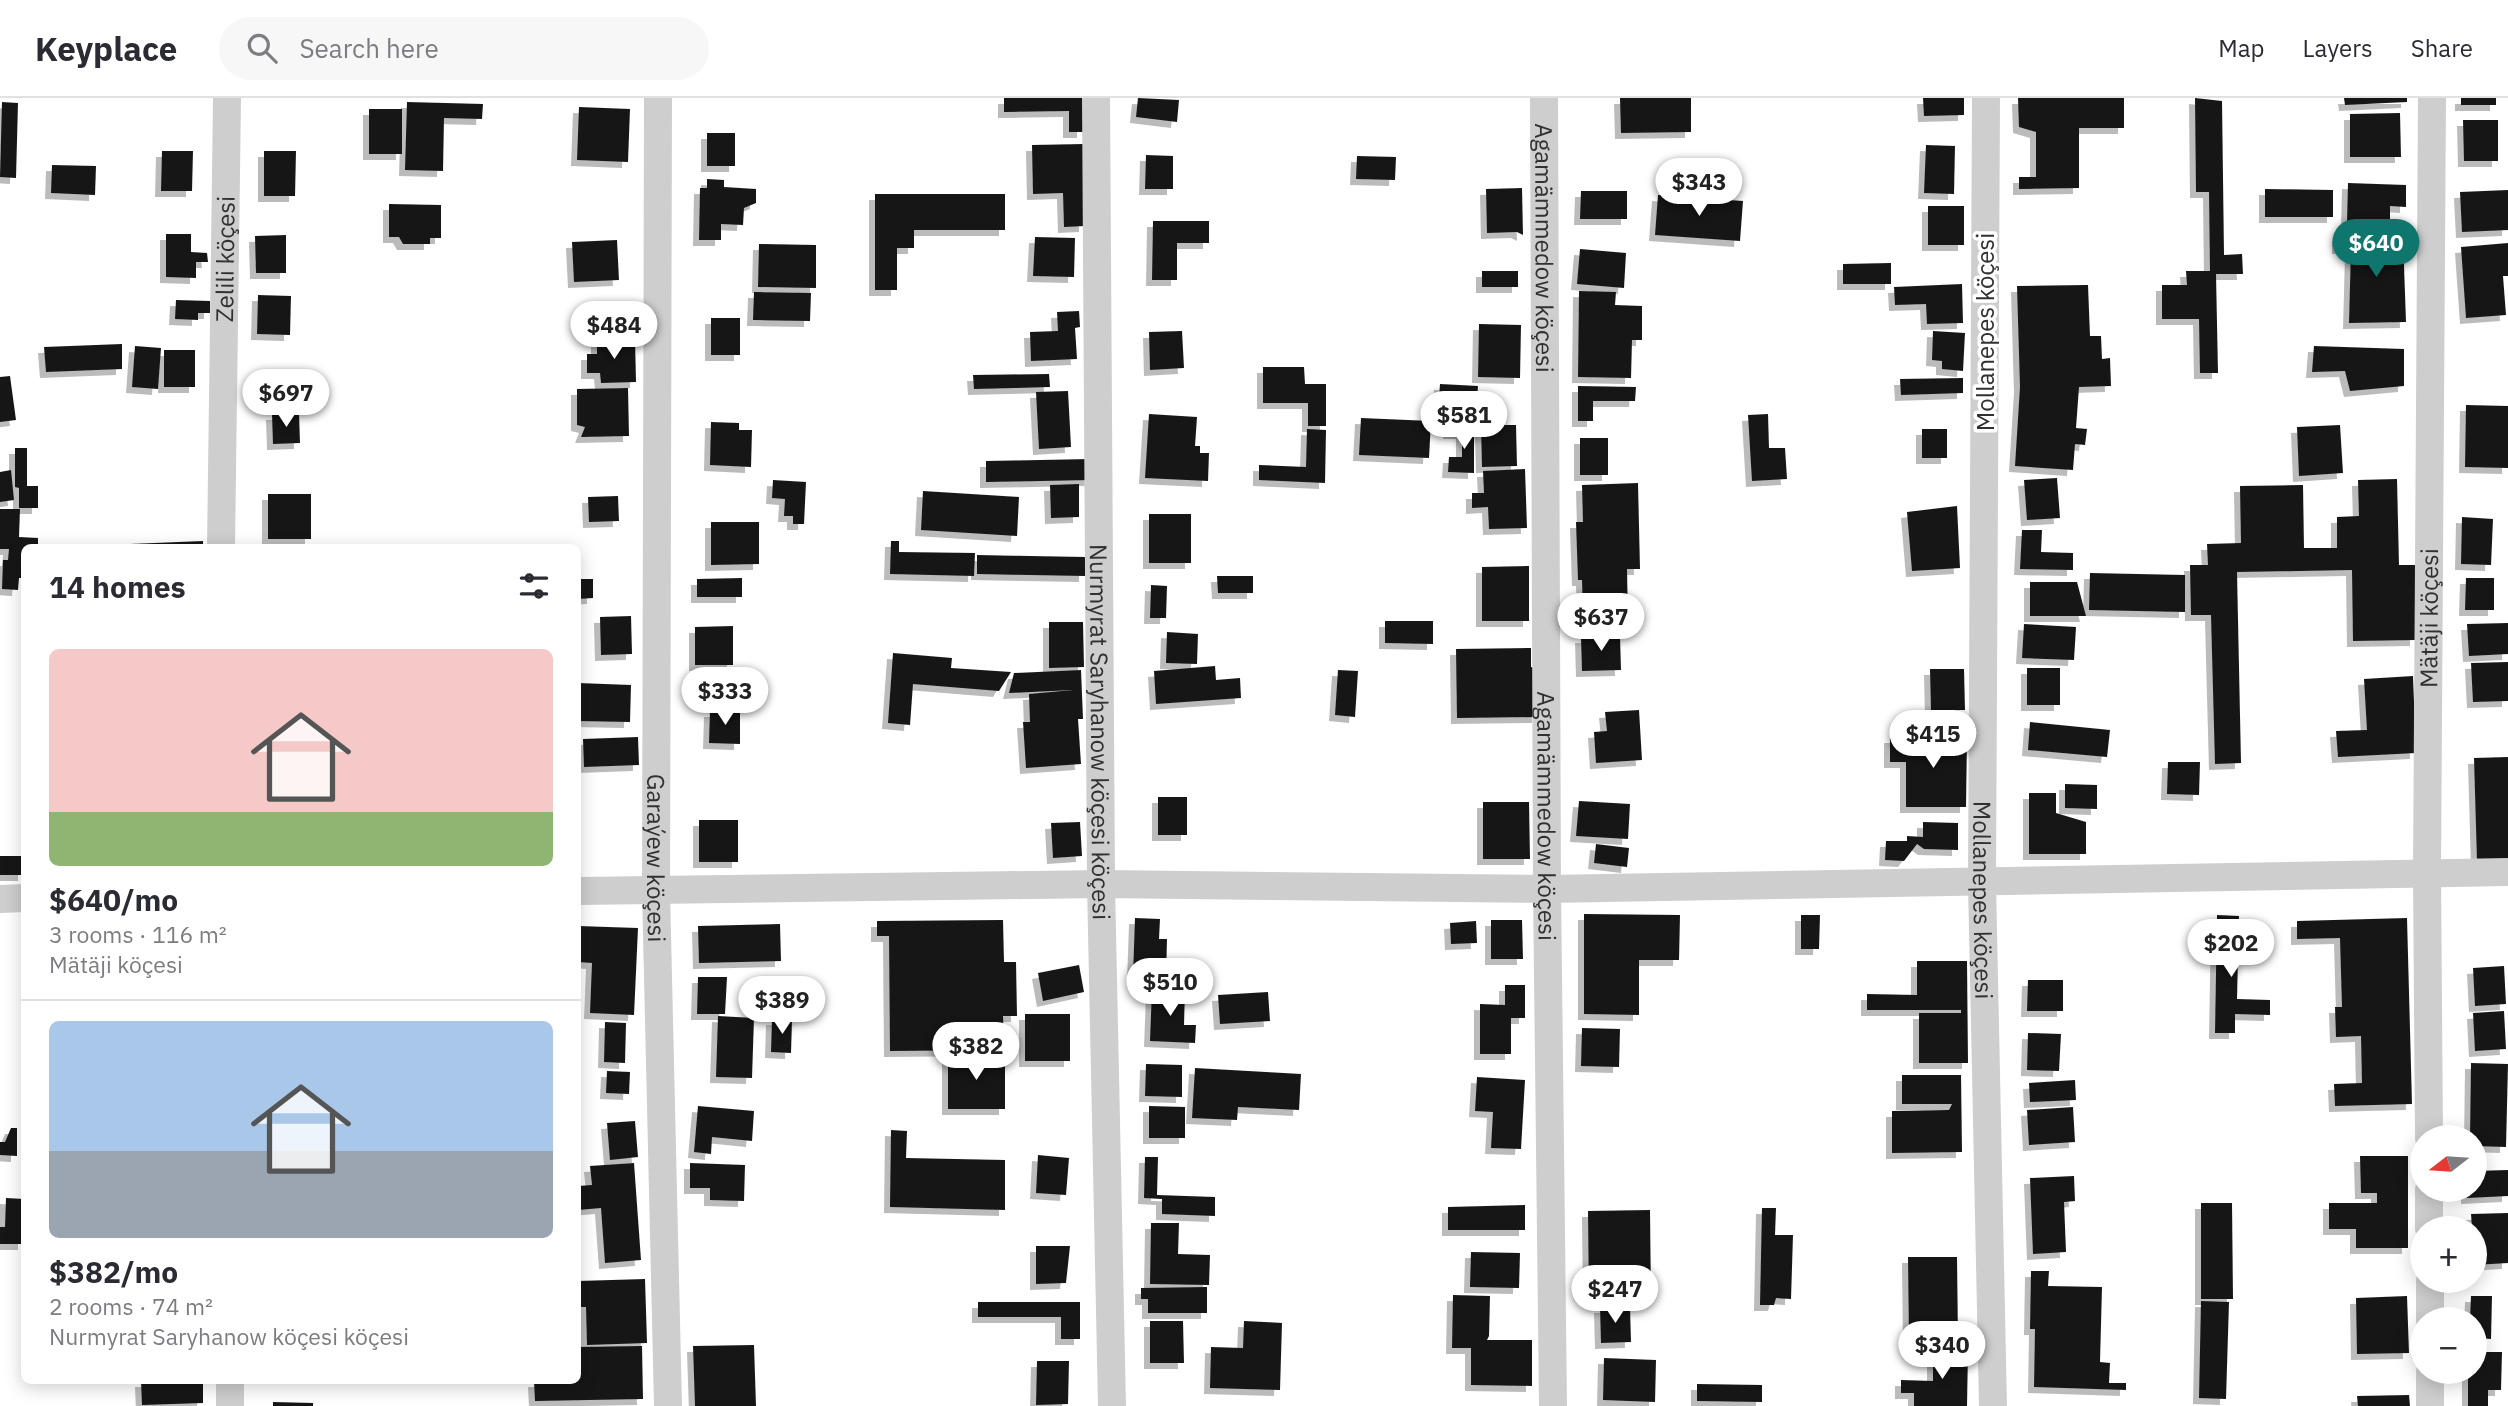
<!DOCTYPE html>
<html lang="en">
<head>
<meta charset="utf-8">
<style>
  :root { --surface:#fff; --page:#f7f7f7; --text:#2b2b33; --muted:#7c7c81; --line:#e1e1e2; --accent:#0f766e }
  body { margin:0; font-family:"IBM Plex Sans",sans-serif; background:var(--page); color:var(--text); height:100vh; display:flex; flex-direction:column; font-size:26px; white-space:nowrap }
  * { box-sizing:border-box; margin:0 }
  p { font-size:23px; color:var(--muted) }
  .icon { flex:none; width:38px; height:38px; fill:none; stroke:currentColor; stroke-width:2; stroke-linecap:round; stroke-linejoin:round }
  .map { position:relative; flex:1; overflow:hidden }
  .details { position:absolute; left:21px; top:446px; width:560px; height:840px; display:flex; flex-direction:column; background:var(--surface); border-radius:10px; box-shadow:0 4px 18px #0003 }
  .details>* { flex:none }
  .needle { width:46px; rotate:253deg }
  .controls { position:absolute; left:2410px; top:1027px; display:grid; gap:14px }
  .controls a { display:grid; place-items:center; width:77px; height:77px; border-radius:50%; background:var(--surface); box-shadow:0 4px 18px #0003; font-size:35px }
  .price { position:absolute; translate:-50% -60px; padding:0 16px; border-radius:24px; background:#fff; color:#222; font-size:23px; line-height:46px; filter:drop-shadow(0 2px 4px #0008) }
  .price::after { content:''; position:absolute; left:50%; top:42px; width:21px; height:16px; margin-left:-10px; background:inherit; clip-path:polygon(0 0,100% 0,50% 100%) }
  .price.on { background:var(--accent); color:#fff }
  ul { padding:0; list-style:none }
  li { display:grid; align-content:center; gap:14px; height:371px; padding:0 28px }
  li+li { border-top:2px solid var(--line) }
  li span { display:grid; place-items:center; height:217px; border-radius:10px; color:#555 }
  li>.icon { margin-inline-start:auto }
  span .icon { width:126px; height:126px; fill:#fffc; stroke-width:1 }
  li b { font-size:30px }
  h2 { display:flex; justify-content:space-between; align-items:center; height:84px; padding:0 28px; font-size:30px }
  header { display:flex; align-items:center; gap:42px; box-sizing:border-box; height:98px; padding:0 35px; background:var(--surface); border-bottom:2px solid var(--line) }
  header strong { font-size:33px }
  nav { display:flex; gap:38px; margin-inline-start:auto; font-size:24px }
  .search { width:490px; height:63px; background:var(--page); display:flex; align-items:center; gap:18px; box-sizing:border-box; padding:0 24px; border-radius:38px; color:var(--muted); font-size:26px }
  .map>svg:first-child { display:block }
  .building { fill:#181818; filter:url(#shadow) }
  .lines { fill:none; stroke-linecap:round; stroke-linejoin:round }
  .minor { stroke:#cecece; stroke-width:28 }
  .labels { text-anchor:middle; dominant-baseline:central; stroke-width:7; stroke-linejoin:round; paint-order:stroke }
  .street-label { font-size:24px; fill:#313131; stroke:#fff }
</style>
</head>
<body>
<header>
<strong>Keyplace</strong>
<div class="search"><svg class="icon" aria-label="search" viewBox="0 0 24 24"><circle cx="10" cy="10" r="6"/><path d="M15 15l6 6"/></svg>Search here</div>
<nav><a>Map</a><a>Layers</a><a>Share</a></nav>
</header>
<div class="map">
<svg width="2508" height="1308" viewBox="0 0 2508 1308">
  <defs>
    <filter id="shadow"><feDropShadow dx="-6" dy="6" stdDeviation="0" flood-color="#0004"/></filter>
  </defs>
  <rect width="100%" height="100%" fill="#fff"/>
  <path class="building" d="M1004 0H1083V34H1069V13L1004 14Z
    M1138 0 1179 2 1177 24 1136 19Z
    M1620 0H1691V34L1621 35Z
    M1923 0H1964V17L1924 18Z
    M2018 0H2124V30H2079V90L2019 91V79H2036V34L2019 29Z
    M2195 0 2222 3 2224 157 2242 156 2243 176H2216L2218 275H2200L2199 221H2162V187H2187L2186 173H2210L2209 94H2196Z
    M2344 0H2407V4L2345 7Z
    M2461 0H2496V7H2461Z
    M2 4 18 5 16 80 0 79Z
    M407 4 483 6 482 21 444 20 443 73 405 72Z
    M579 9 630 11 628 64 577 62Z
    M369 11H402V56H369Z
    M2400 15 2401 59H2350V16Z
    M2463 22H2498V63H2464Z
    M707 35H735V68H707Z
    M1084 46 1085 128 1064 129 1063 95 1033 96 1032 47Z
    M1926 47 1955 48 1954 96 1924 95Z
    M162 53H193L192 93H161Z
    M264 53H296L295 98H264Z
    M1146 57 1173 58V91H1145Z
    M1357 58 1396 59 1395 82 1356 81Z
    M52 67 96 68 95 97 51 95Z
    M707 81 724 82V89L756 91V105L744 110 743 127 721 126V142H699L700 90H707Z
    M2348 85 2406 87V109L2390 108V125L2347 124Z
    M1522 90 1523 137 1517 134 1487 135 1486 91Z
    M2265 91 2333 92V119H2265Z
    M2508 92V132L2462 134 2460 94Z
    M1581 93H1627V121H1580Z
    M875 96H1005V132H914V150H897V192H875Z
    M1658 97 1743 103 1740 143 1655 137Z
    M389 106 441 107V140H430V146H403L399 139H389Z
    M1928 108H1964V147H1928Z
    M1153 123H1209V145H1177V182H1152Z
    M166 136H191V154L207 155 208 164H196V180L166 179Z
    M286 137V175H256L255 138Z
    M2338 137 2403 139 2406 224 2349 225 2351 150H2338Z
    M1035 139 1075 140 1074 179 1033 178Z
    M617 142 619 182 574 184 572 144Z
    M2508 145V178H2503L2506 217 2466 220 2461 149Z
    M759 146 816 147V190L758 189Z
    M1580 151 1626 155 1624 190 1577 186Z
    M1891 165V186H1843V166Z
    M1482 173H1518V189H1482Z
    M1962 186 1963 225 1927 226 1926 206 1895 207 1894 189Z
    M2088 187 2090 238H2101L2102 261 2110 260 2111 288 2079 289 2076 330 2087 331 2085 347 2075 346 2073 372 2015 368 2020 289 2017 188Z
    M1579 193 1616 194 1615 207 1642 208V242H1632L1631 280 1578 279Z
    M754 194 811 195 810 223 753 222Z
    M258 197 291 198 290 237 257 236Z
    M176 202 210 203V215H198V222L175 221Z
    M1079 213 1080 229 1075 230 1077 261 1031 263 1030 234 1058 233 1057 214Z
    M711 220H740V257H711Z
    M1479 226 1521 227 1520 280 1478 279Z
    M1182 233 1184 270 1150 272 1149 234Z
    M1933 233 1965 235 1963 273 1942 271V263L1932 262Z
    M635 241 636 284 601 285 600 275H587V256H597V242Z
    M122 246V271L46 274 44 249Z
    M135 248 161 250 158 291 132 289Z
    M2314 248 2404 251V288L2350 293 2345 273 2312 274Z
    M164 252H195V289H164Z
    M1263 269H1304L1305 286H1326V328H1308V305H1263Z
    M1049 276 1050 289 974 291 973 277Z
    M10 278 16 322 0 324V279Z
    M1963 280V295L1901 297 1900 281Z
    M1440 286 1478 288 1476 316 1438 314Z
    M1578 288 1636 289 1635 303H1593V323H1578Z
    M628 290 629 338 581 339 585 329 577 327V291Z
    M1068 293 1071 349 1039 351 1036 294Z
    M2466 307 2508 308V370L2465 369Z
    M299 315 300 345 273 346 272 316Z
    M1149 316 1197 319 1195 348H1200V355H1209L1208 383 1145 380Z
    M1768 316 1769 350H1785L1787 381 1752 383 1748 317Z
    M1361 320 1431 323 1429 360 1359 357Z
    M711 324 739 325V332H752L751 369 710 367Z
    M1481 327H1516L1517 368 1482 369Z
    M2340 327 2343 375 2299 378 2297 329Z
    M1449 328H1474V375L1448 374 1449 359H1462V335H1449Z
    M1307 331 1326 332 1325 385 1259 382V367L1306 369Z
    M1922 331H1947V360H1922Z
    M1580 340H1608V377H1580Z
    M15 350H27V388H38V410H19V390L15 389Z
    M1090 361 1091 382 986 384V363Z
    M1525 371 1527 430 1489 431 1488 409 1472 410V395H1484L1483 373Z
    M11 372 14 402 0 404V374Z
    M2057 380 2060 420 2027 422 2024 382Z
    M2397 381 2399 467H2415L2416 542 2353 543 2352 472 2237 474 2241 665 2215 666 2211 517H2191L2190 467H2208L2207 446 2241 445 2240 388 2303 387 2304 450H2337V419L2359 418 2358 382Z
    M773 382 806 384 804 426H793V418H784L785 401 772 400Z
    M1638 385 1640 471H1627L1628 525H1589V515H1583L1582 482H1578L1576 424H1583L1582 387Z
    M1079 386V419L1051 420 1050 387Z
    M923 393 1019 399 1017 438 921 432Z
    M268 396H311V441H268Z
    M618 398 619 423 589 424 588 399Z
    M1957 408 1960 470 1912 473 1907 414Z
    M0 411H20L19 439 38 440V450H24V480H19L18 492 2 491 3 462H8L9 451H0Z
    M1149 416H1191V465H1149Z
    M2462 419 2493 421 2491 467 2461 466Z
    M711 424H759V466L711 467Z
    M2022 432H2042L2041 454 2073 455V472L2020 471Z
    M203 443V450H131L130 446Z
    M891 443H899V454L975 455 974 478 890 476Z
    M977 457 1085 459V478L977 476Z
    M1529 468V523H1482V469Z
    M2090 475 2185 477V514L2089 512Z
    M1217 478H1253V495H1218Z
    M742 480V499H697V481Z
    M2466 480H2494V512H2465Z
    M578 481H593V500L578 501Z
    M2030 484H2077L2086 518H2030Z
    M1151 487 1167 488 1166 520H1150Z
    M631 518 632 556 601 557 600 519Z
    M1385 523H1433V546L1385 545Z
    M1049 524H1083L1084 569 1049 570Z
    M2508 525V556L2469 558 2467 526Z
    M2024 526 2076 529 2074 562 2022 560Z
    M733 528V567H695V529Z
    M1167 534 1198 536 1197 566 1166 565Z
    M1620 538 1621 572 1582 573 1581 539Z
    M1531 550V569L1537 571 1538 619 1457 620 1456 551Z
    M893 555 952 560 951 570 1011 574 999 593 913 586 910 627 888 625Z
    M2508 564V603L2473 604 2471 565Z
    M1215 568 1216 582 1240 580 1241 600 1156 606 1154 573Z
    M2027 570H2060V607H2027Z
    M1930 571H1964L1965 612H1931Z
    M1081 572 1083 621H1078L1081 666 1026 670 1023 624H1030L1029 596 1073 592 1009 595 1014 575Z
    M1338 572 1358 573 1355 619 1335 617Z
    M2413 578 2416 655 2338 659 2336 633 2367 632 2364 581Z
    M578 585 631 587 630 624 578 623Z
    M1639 612 1642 662 1596 665 1594 634 1607 633 1605 614Z
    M710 613H740V646L709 645Z
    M2030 624 2110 632 2107 659 2028 652Z
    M638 639 639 667 584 669 583 641Z
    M1890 639 1967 640 1966 709H1906V664H1890Z
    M2508 659V762L2477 763 2474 660Z
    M2168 664H2200L2199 697 2167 696Z
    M2065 686 2097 687V711L2065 710Z
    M2029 695H2056V715L2086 724V756H2029Z
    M1158 699H1187V737H1158Z
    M1579 703 1630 706 1628 741 1576 738Z
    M1483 704H1529L1530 761H1483Z
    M699 722H738V764H699Z
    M1080 724 1082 758 1053 760 1051 725Z
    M1923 724 1958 725V752L1924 751 1917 746 1904 763 1885 762 1886 743H1907V738L1923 739Z
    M1596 746 1629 750 1627 769 1594 765Z
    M0 758H24V777H0Z
    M1584 816 1680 817 1679 862H1639V917L1584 916Z
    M1801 817H1820L1819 851H1801Z
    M2217 817 2239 818 2237 901 2270 902V917L2235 916V935H2215Z
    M1135 820 1160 821 1159 841H1167L1166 879 1133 878Z
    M2407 820 2412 1006 2335 1008 2334 986 2362 985 2361 938 2336 939 2335 909H2342L2340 840 2297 841V823Z
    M1003 822 1004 864H1016L1017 918H1003L1004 952 890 953 889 838H877V823Z
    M1491 822H1522L1523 861H1491Z
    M1476 823 1477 845 1451 846 1450 825Z
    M780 826 781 863 699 865 698 828Z
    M578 828 638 830 634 917 590 915 592 865 578 864Z
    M1917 863H1967L1968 965H1919V915H1961V912H1867V896L1917 897Z
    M1079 867 1084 894 1043 903 1038 875Z
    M2504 868 2506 906 2475 908 2473 870Z
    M698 879H727L725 916H697Z
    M2028 882H2063V913H2027Z
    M1505 887H1525V920H1511V956H1480V906L1505 907Z
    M812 891V910L788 911V892Z
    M1152 891 1185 892 1184 927H1196L1195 945 1150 943Z
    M1268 894 1270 923 1220 926 1218 897Z
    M2504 913 2506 951 2475 953 2473 915Z
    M1025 916H1070V963H1025Z
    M718 918 754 920 752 980 716 979Z
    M772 921 792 922 791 955 771 954Z
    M605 924 626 925 625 965 604 964Z
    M1582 930 1620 931 1619 969 1581 968Z
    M2028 935 2061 936 2059 973 2027 972Z
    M948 957 1005 958V1011H948Z
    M2471 965 2508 966 2506 1049 2474 1048V1040H2470Z
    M1146 966 1182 967V999L1145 998Z
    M1195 970 1301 976 1299 1012 1238 1009 1237 1022 1192 1020Z
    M607 973 630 974 629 996 606 995Z
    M1902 977H1961L1962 1054 1892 1055V1013L1949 1012 1952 1006H1902Z
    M1477 979 1525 982 1521 1051 1491 1050 1493 1014 1475 1013Z
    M2075 982 2076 1002 2030 1004 2029 985Z
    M698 1008 754 1013 752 1043 712 1039 711 1056 694 1054Z
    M1149 1008 1185 1009V1040H1149Z
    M2073 1009 2075 1044 2029 1047 2027 1012Z
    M635 1023 638 1059 610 1062 607 1025Z
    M11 1030H17V1058L0 1057V1044H5Z
    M891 1032 907 1033 906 1060 1005 1062V1112L890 1109Z
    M1038 1057 1069 1060 1066 1097 1036 1095Z
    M2360 1058H2408V1150H2356V1131H2329V1105H2377V1095H2361Z
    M1145 1059H1158L1157 1097 1215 1099V1118L1162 1116V1101L1144 1100Z
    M634 1065 641 1162 605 1165 601 1110 578 1112V1088L592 1087 590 1068Z
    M690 1065 745 1067 744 1103 710 1102V1090H690Z
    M2508 1072V1098L2467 1100V1092H2474V1073Z
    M2074 1078 2075 1103 2064 1104 2066 1154 2033 1156 2030 1080Z
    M6 1100 24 1101V1146H0V1129H5Z
    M2201 1105H2232L2233 1201H2201Z
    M1525 1107V1132H1448V1109Z
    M1762 1110H1776L1775 1137H1793L1791 1201 1776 1200 1774 1207H1760Z
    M1650 1112 1651 1202 1589 1203 1588 1113Z
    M2508 1115V1165L2474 1167V1130H2472L2471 1116Z
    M1151 1125H1179L1178 1156 1210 1157 1209 1187 1150 1186Z
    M1036 1148H1070L1066 1185 1036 1186Z
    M1471 1154 1520 1155 1519 1190 1470 1189Z
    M1908 1159H1957L1958 1241H1909Z
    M2031 1173H2049L2048 1188 2102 1189 2100 1264 2110 1265 2109 1285H2126V1292L2034 1289 2035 1231H2030Z
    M645 1181 647 1245 587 1247 586 1209H578V1183Z
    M1207 1189V1215H1148V1201H1141V1190Z
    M1453 1197 1490 1198 1489 1238 1487 1242H1532V1288L1471 1287V1250H1452Z
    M2407 1198 2409 1255 2357 1256 2356 1200Z
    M2471 1198H2492L2491 1241 2474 1240V1222H2470Z
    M2201 1203 2229 1204 2226 1301 2199 1300Z
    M978 1204H1080V1241H1061V1219H978Z
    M1600 1209H1630L1631 1244 1601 1245Z
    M1150 1223H1183L1184 1265H1150Z
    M1244 1223 1282 1225 1280 1292 1210 1290 1211 1249 1243 1250Z
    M754 1247 756 1308H695L693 1248Z
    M642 1248 643 1301 535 1303 534 1283H578V1249Z
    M1933 1252H1968L1967 1308H1914V1295H1901V1282L1933 1283Z
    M2474 1254H2502L2501 1292H2488V1308H2468V1274H2474Z
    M1604 1260 1656 1262 1655 1304 1603 1302Z
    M1037 1263H1069L1068 1306 1036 1307Z
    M141 1283H203V1305L142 1307Z
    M1697 1286 1762 1287V1304L1697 1303Z
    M2409 1297 2410 1308H2358L2357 1298Z
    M273 1304 313 1305V1308H273Z"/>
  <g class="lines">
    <g class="minor">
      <path id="s1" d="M658 0 656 793 668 1308"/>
      <path id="s2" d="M1096 0 1101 786 1112 1308"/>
      <path id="s3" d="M1544 0 1547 791 1553 1308"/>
      <path id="s4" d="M1986 0 1982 785 1993 1308"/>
      <path id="s5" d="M221 450 227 0"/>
      <path d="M578 793 1101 786 1547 791 2508 774"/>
      <path d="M0 801 24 800"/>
      <path id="s6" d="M2429 1040 2427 774 2432 0"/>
      <path d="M2429 1092V1130"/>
      <path d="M2430 1183V1222"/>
      <path d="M2430 1274V1308"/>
      <path d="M230 1283V1308"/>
    </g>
  </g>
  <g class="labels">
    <g class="street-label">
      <text stroke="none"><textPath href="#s3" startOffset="150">Agamämmedow köçesi</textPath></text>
      <text stroke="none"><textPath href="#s5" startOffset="289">Zelili köçesi</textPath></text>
      <text transform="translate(1985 234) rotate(-90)">Mollanepes köçesi</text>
      <text stroke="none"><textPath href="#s6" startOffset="520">Mätäji köçesi</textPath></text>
      <text stroke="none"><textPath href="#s2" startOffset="634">Nurmyrat Saryhanow köçesi köçesi</textPath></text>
      <text stroke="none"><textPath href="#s3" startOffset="718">Agamämmedow köçesi</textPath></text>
      <text stroke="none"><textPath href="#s1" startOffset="760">Garaýew köçesi</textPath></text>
      <text stroke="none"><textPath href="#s4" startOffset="802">Mollanepes köçesi</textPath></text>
    </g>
  </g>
</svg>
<div class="controls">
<a><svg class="needle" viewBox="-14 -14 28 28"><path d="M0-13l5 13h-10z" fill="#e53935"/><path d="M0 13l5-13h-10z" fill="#7c7c81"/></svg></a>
<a>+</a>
<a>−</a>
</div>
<b class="price" style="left:1699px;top:120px">$343</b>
<b class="price on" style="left:2376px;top:181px">$640</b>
<b class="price" style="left:614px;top:263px">$484</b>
<b class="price" style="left:286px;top:331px">$697</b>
<b class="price" style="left:1464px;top:353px">$581</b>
<b class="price" style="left:1601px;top:555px">$637</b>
<b class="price" style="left:725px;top:629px">$333</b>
<b class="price" style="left:1933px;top:672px">$415</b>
<b class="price" style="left:2231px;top:881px">$202</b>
<b class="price" style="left:1170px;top:920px">$510</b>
<b class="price" style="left:782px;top:938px">$389</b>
<b class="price" style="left:976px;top:984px">$382</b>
<b class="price" style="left:1615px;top:1227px">$247</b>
<b class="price" style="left:1942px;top:1283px">$340</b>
<section class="details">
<h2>14 homes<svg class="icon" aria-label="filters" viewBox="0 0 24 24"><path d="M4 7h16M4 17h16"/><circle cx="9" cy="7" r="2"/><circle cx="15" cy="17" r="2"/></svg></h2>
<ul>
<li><span style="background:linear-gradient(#f6c9c9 75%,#8fb573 0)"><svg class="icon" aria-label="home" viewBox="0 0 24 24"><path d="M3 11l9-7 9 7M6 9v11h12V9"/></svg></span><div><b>$640/mo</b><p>3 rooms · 116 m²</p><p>Mätäji köçesi</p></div></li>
<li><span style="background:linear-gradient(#a9c7e8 60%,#9aa5b1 0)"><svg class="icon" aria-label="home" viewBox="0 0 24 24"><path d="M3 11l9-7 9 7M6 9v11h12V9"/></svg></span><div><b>$382/mo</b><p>2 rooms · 74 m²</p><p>Nurmyrat Saryhanow köçesi köçesi</p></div></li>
</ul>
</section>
</div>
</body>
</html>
